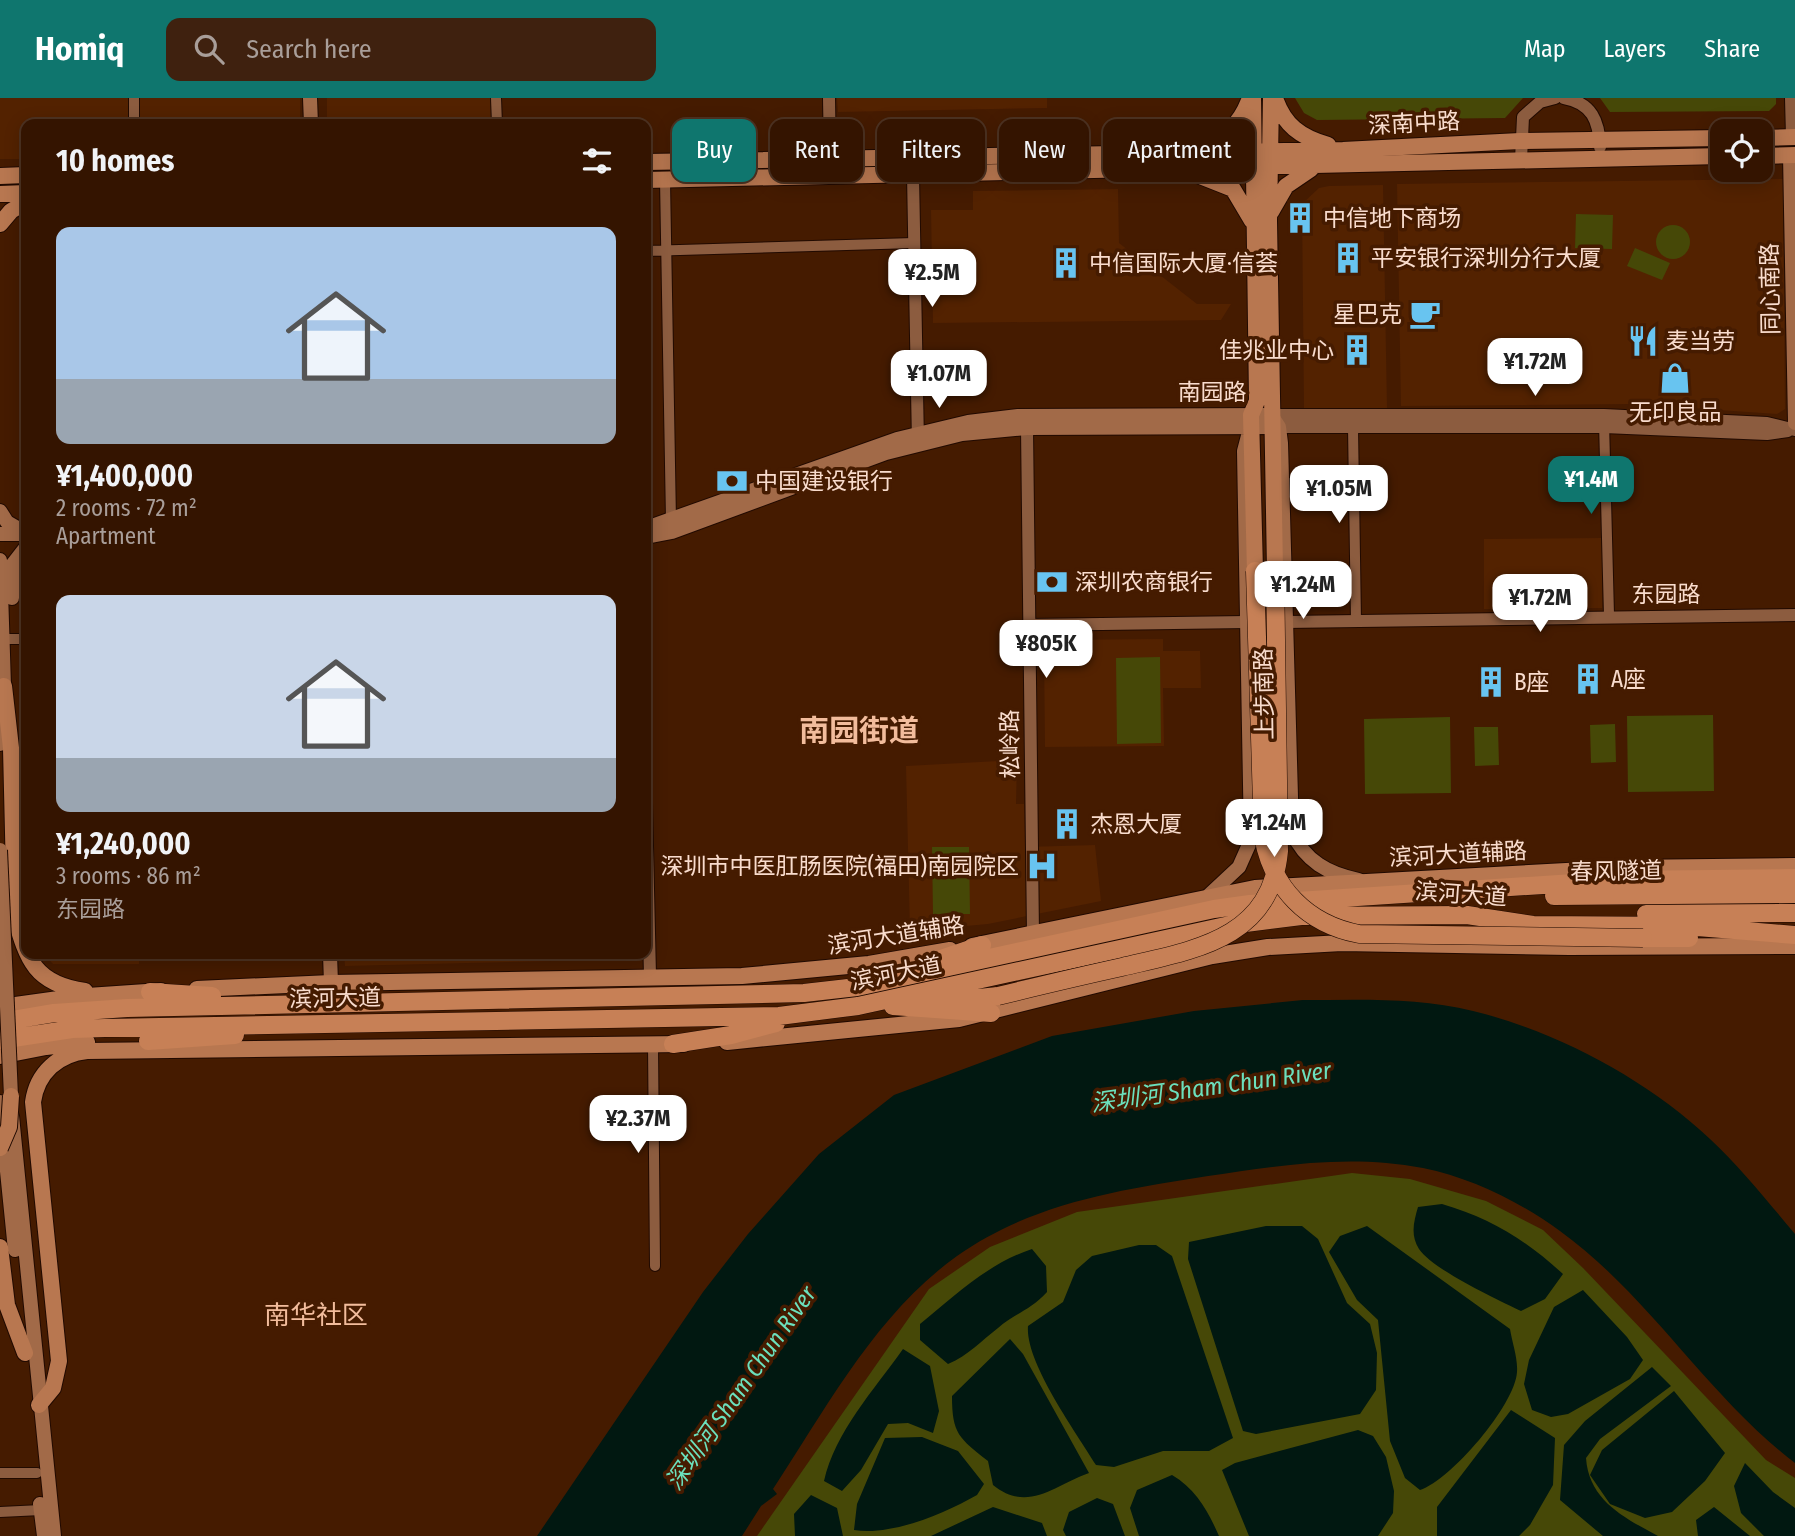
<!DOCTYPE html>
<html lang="en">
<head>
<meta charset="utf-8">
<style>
  :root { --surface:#341400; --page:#3f210f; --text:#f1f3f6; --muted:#a99e99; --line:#4e3322; --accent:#0f766e }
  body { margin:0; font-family:"Fira Sans Condensed","Noto Sans SC",sans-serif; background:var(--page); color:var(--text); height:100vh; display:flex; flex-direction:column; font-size:26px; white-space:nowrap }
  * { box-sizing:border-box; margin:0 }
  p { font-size:23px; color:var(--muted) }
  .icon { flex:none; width:38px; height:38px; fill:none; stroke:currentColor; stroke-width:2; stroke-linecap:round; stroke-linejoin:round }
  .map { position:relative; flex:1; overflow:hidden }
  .drawer { position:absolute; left:21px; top:21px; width:630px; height:840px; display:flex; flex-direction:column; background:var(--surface); border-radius:14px; box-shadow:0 4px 18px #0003,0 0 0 2px var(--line) }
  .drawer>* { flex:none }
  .top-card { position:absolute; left:672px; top:21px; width:665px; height:63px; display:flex; gap:14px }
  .fabs { position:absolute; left:1710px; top:21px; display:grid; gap:14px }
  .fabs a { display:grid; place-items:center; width:63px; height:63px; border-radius:14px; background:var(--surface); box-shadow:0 4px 18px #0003,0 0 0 2px var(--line); font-size:35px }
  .price { position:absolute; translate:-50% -60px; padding:0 16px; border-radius:14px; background:#fff; color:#222; font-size:23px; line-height:46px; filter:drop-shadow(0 2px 4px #0008) }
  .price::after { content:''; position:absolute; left:50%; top:42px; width:21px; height:16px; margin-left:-10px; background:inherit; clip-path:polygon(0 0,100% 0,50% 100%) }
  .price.selected { background:var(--accent); color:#fff }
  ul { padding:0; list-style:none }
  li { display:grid; align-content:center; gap:14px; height:371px; padding:0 35px }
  li span { display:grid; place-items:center; height:217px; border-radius:14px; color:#555 }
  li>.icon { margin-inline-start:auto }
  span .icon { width:126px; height:126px; fill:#fffc; stroke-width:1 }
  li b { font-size:30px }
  h2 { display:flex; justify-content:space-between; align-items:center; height:84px; padding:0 35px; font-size:30px }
  .tag { padding:0 24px; border-radius:14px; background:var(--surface); box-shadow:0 4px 18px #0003,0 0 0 2px var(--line); font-size:24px; line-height:63px }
  .tag.selected { background:var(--accent); color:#fff }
  header { display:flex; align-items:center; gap:42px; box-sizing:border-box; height:98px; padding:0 35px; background:var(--accent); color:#fff }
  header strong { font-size:33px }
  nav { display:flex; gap:38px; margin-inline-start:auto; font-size:24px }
  .search { width:490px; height:63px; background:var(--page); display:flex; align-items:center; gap:18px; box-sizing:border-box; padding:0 24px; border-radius:14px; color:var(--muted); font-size:26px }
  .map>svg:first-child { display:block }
  .built { fill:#532200 }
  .green { fill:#464807 }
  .water { fill:#011811 }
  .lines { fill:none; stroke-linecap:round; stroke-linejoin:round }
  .minor-casing { stroke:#210a00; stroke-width:12 }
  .tertiary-casing { stroke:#210a00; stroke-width:14 }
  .secondary-casing { stroke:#210a00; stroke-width:16 }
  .primary-casing { stroke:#210a00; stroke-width:18 }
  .trunk-casing { stroke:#210a00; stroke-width:19 }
  .minor { stroke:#8c5c3f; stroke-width:10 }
  .tertiary { stroke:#8c5c3f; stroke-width:12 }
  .secondary { stroke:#a26a48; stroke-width:14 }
  .primary { stroke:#b87750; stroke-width:16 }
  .trunk { stroke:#c78056; stroke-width:18 }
  .secondary-bridge-casing { stroke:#210a00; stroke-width:16; stroke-linecap:butt }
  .primary-bridge-casing { stroke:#210a00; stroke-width:18; stroke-linecap:butt }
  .trunk-bridge-casing { stroke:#210a00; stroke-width:19; stroke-linecap:butt }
  .secondary-bridge { stroke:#a26a48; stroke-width:14 }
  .primary-bridge { stroke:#b87750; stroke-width:16 }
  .trunk-bridge { stroke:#c78056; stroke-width:18 }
  .labels { text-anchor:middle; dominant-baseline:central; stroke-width:7; stroke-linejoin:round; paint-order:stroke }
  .street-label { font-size:23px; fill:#f9dccd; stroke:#451b00 }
  .poi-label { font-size:23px; fill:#f9dccd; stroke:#451b00; text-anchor:start }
  .water-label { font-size:24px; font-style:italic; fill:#6be0bd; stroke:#451b00 }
  .quarter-label { font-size:26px; fill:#f2bc9c; stroke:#451b00 }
  .district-label { font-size:30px; font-weight:bold; fill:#f2bc9c; stroke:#451b00 }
</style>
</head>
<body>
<header>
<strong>Homiq</strong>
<div class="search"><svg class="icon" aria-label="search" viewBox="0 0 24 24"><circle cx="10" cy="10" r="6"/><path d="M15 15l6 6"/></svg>Search here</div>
<nav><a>Map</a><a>Layers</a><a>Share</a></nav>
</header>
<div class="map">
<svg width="1795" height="1438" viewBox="0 0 1795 1438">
  <rect width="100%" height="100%" fill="#451b00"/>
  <path class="built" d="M0 0H300V26H26V61H0Z
    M327 0H493L494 26H327Z
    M837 0H1047V10L838 14Z
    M1783 81 1785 311 1777 316 1631 306 1401 308 1397 86Z
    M1383 87 1387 310 1304 311 1302 106 1319 90 1329 88Z
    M1118 91 1119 145 1197 206H1231L1221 222 933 225 931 112H973V93Z
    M1602 440V510L1484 511V441Z
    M1163 541V553H1200L1201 590H1163L1164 648 1045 649 1044 554 1056 542Z
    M1017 662 1016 706H1024L1025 749 1095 747 1101 803 988 826 910 833 906 668Z
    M44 856H139V866H53Z
    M344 856H638V861L345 868Z"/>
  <path class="green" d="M1295 0H1523L1505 20 1317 22 1304 15Z
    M1600 0H1776V6L1769 13 1610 14Z
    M1576 116 1613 117 1612 151 1575 150Z
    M1656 144a17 17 0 1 1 34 0a17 17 0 1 1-34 0Z
    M1635 150 1670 165 1662 182 1627 168Z
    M1160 559 1161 645 1117 646 1116 560Z
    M1713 617 1714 693 1628 694 1627 618Z
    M1450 619 1451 695 1365 696 1364 621Z
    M1615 626 1616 664 1591 665 1590 627Z
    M1474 629H1498L1499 667 1475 668Z
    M932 749H969L970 816H933Z
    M1352 1075 1410 1081 1486 1103 1543 1132 1583 1170 1766 1362 1795 1380V1438H757L929 1191 990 1149 1077 1114Z"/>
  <path class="water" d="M1303 902C1360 902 1418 899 1473 913 1556 933 1648 982 1710 1041 1741 1070 1768 1104 1795 1136V1365C1707 1298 1650 1198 1560 1133 1520 1104 1472 1080 1423 1070 1350 1056 1281 1067 1208 1078 1119 1092 1032 1105 957 1158 876 1216 827 1309 773 1391L777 1396 761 1408 742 1438H537L703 1194 748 1136 819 1056 894 997 1052 938 1194 913Z
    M1442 1106C1490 1120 1526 1142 1563 1176L1545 1201 1521 1213C1498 1202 1432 1171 1419 1151 1410 1137 1414 1123 1418 1109Z
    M1266 1128H1302L1318 1141 1347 1205 1370 1226 1377 1255 1376 1292 1360 1316 1256 1336 1243 1333 1188 1161 1189 1144Z
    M1367 1128 1510 1231C1512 1244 1518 1260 1517 1274 1515 1307 1451 1382 1420 1392L1405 1380 1390 1343 1378 1222 1357 1202 1329 1154 1340 1138Z
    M1139 1147H1156L1172 1158 1233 1340 1209 1353H1163L1114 1369 1096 1367C1076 1334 1025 1264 1028 1228L1063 1204 1076 1172 1092 1158Z
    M1032 1151 1046 1168 1047 1194C1031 1212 1015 1215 998 1230 981 1243 969 1257 948 1266L920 1242V1226C954 1198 989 1165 1032 1151Z
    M1583 1192 1627 1239 1643 1262 1630 1281 1568 1316 1551 1319 1532 1312 1524 1286 1529 1262 1554 1209Z
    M1010 1241 1023 1256 1089 1375C1053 1388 1028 1415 993 1387L988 1363C959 1340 952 1336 952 1298Z
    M903 1251 930 1268 939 1313 933 1335 908 1325 888 1326 861 1372 842 1393 824 1383C835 1334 874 1292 903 1251Z
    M1652 1269 1671 1288 1600 1341 1586 1360C1589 1403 1625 1420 1658 1438H1603L1560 1402 1564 1347 1585 1323Z
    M1674 1293 1725 1355 1705 1383 1672 1414 1645 1420 1610 1406 1590 1377 1602 1352Z
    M1511 1312 1555 1340 1553 1387 1530 1427 1519 1438H1437V1409Z
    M1358 1332 1373 1338 1386 1359 1394 1393 1393 1415 1378 1438H1249L1222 1372 1235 1365Z
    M922 1339 958 1353 984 1386 977 1397C944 1416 891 1438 854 1432L857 1406 885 1340Z
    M1745 1365 1773 1394 1795 1410V1438H1764L1741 1415 1734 1388Z
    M1172 1377C1196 1391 1208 1413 1219 1438H1139L1130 1410 1137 1392Z
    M811 1397 837 1410 843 1438H795L794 1416Z
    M1097 1400 1113 1406 1125 1438H1066L1063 1432 1069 1414Z
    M993 1409 1042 1425 1047 1438H931Z
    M1714 1409 1750 1438H1698L1696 1422Z"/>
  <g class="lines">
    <defs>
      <path id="minor" d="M134 0V26
        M496 0 497 26
        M665 82 671 423
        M646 153 914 145
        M1604 324 1609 517
        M1353 329 1356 524
        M3 541H26
        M11 669 26 668
        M653 947 655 1168
        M0 1375H37
        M0 1414 41 1412"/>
      <path id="tertiary" d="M1564 0C1592 5 1599 23 1600 49
        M1791 0 1792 39
        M1521 62 1523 19 1540 4 1555 0
        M827 67 830 60 829 0
        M913 77 918 345
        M1271 317H1604L1767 325 1795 332
        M1279 329H1604L1767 336 1788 333
        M1027 330 1033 836
        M1285 524 1795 517
        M1029 527 1247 524
        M646 705 650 878"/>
      <path id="secondary" d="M310 0 311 26
        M1790 57 1795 325
        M0 413 7 424 26 435
        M646 430 897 341 968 324 1018 318 1271 317 1279 329 1281 345 1292 734C1305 763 1328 776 1359 782
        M0 436H25
        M646 439 672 434 886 355 962 336 1027 330 1279 329
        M0 462 4 588 0 646
        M12 500V467L26 449
        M1209 797 1239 769 1251 742 1244 353 1249 334
        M330 856 331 885
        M0 1004 15 1152
        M12 1018 54 1438
        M40 1406 44 1438"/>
      <path id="primary" d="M1253 0 1257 303 1251 317 1255 473
        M1271 0 1269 123 1275 472
        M1275 0C1284 27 1300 39 1328 47
        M1760 40 1795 39
        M1198 46C1226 40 1240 27 1250 0
        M1760 58 1795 57
        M646 64 1343 52 1520 43 1722 40
        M1195 76 1233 91 1252 123
        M0 78 26 77
        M646 82 1722 58
        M0 96 26 95
        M1271 114 1286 88 1311 71
        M0 126 11 113 26 104
        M4 588 11 650 15 819C27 862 35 886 85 893
        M972 848 1255 790 1622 770 1795 768
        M197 891 331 885 742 878 869 866 950 852
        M0 909 73 899 161 893
        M727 944 959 921 1212 858 1268 849 1342 845 1569 849 1795 848
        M0 958 46 949 87 944
        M0 1149 7 1207 25 1255
        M39 1307 53 1290 59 1263 33 1004C37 975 58 956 87 953L684 946"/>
      <path id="trunk" d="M1554 798 1795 796
        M1646 816 1795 815
        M1643 840H1689
        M935 863 982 847
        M150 894 212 898
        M933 905 998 898
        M893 908 991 915
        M0 924 54 915 127 910 804 895 857 889 1214 811 1250 806 1620 782 1795 780
        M0 942 72 931 105 930 779 918 858 908 1230 827 1301 818 1467 817 1533 827 1685 828 1795 837
        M148 943 235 937
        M673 946 731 937 776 925"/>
    </defs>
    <use href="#minor" class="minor-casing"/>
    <use href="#tertiary" class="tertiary-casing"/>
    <use href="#secondary" class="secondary-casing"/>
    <use href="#primary" class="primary-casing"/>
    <use href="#trunk" class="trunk-casing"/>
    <use href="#minor" class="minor"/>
    <use href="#tertiary" class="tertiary"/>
    <use href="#secondary" class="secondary"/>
    <use href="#primary" class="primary"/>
    <use href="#trunk" class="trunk"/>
    <defs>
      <path id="secondary-bridge" d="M0 752 11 998"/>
      <path id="primary-bridge" d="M0 1050 9 1029 11 998"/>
      <path id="trunk-bridge" d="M1255 473 1263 738C1272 790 1307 826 1359 836L1643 840
        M998 898C1039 888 1081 878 1122 869 1193 852 1271 842 1279 753L1275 472"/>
    </defs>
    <use href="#secondary-bridge" class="secondary-bridge-casing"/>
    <use href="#primary-bridge" class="primary-bridge-casing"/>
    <use href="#trunk-bridge" class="trunk-bridge-casing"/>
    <use href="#secondary-bridge" class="secondary-bridge"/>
    <use href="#primary-bridge" class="primary-bridge"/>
    <use href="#trunk-bridge" class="trunk-bridge"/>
  </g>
  <defs>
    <symbol id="building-bare" viewBox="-9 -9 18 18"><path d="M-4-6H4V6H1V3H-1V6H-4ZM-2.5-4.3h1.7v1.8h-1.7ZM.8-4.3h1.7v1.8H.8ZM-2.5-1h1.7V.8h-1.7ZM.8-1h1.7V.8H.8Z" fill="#68c4f0" stroke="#451b00" stroke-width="2.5" paint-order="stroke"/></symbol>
    <symbol id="cafe-bare" viewBox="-9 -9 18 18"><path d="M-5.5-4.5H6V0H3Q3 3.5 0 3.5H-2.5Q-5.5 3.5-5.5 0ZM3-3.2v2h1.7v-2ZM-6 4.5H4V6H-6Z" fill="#68c4f0" stroke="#451b00" stroke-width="2.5" paint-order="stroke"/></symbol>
    <symbol id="restaurant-bare" viewBox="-9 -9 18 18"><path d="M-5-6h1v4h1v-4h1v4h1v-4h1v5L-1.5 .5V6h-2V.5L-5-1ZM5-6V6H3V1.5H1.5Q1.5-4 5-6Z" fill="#68c4f0" stroke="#451b00" stroke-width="2.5" paint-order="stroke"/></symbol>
    <symbol id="shop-bare" viewBox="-9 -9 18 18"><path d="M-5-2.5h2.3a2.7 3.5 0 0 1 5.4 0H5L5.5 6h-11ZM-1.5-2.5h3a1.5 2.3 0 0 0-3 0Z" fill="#68c4f0" stroke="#451b00" stroke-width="2.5" paint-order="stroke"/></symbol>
    <symbol id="bank-bare" viewBox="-9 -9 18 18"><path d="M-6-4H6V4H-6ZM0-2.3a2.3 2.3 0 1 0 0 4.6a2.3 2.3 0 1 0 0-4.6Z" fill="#68c4f0" stroke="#451b00" stroke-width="2.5" paint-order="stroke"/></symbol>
    <symbol id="hospital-bare" viewBox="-9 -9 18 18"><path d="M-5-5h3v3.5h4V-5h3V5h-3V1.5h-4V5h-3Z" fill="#68c4f0" stroke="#451b00" stroke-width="2.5" paint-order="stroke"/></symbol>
  </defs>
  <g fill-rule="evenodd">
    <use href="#building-bare" x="1278" y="98" width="44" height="44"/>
    <use href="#building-bare" x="1326" y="138" width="44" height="44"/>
    <use href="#building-bare" x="1044" y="143" width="44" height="44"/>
    <use href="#cafe-bare" x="1403" y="194" width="44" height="44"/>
    <use href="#restaurant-bare" x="1621" y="221" width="44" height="44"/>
    <use href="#building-bare" x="1335" y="230" width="44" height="44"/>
    <use href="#shop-bare" x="1653" y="258" width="44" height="44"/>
    <use href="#bank-bare" x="710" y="361" width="44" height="44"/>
    <use href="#bank-bare" x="1030" y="462" width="44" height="44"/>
    <use href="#building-bare" x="1566" y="559" width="44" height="44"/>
    <use href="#building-bare" x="1469" y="562" width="44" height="44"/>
    <use href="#building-bare" x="1045" y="704" width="44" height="44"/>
    <use href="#hospital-bare" x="1020" y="746" width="44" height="44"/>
  </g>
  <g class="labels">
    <g class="street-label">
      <text transform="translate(1414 25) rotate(-3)">深南中路</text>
      <text transform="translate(1770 191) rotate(-91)">同心南路</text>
      <text x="1212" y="294">南园路</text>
      <text x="1666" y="496">东园路</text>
      <text transform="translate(1264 596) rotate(-91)">上步南路</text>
      <text transform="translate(1010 646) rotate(-91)">松岭路</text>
      <text transform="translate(1458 756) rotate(-3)">滨河大道辅路</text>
      <text transform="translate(1616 773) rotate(-1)">春风隧道</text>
      <text transform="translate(1461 796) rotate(4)">滨河大道</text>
      <text transform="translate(896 837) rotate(-9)">滨河大道辅路</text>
      <text transform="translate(896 875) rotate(-11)">滨河大道</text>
      <text transform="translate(335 900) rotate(-1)">滨河大道</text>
    </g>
    <g class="poi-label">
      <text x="1323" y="120">中信地下商场</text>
      <text x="1371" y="160">平安银行深圳分行大厦</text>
      <text x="1089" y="165">中信国际大厦·信荟</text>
      <text x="1402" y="216" text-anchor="end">星巴克</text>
      <text x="1666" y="243">麦当劳</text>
      <text x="1334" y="252" text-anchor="end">佳兆业中心</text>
      <text x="1675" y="314" text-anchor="middle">无印良品</text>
      <text x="755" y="383">中国建设银行</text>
      <text x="1075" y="484">深圳农商银行</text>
      <text x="1611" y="581">A座</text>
      <text x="1514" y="584">B座</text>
      <text x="1090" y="726">杰恩大厦</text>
      <text x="1019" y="768" text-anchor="end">深圳市中医肛肠医院(福田)南园院区</text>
    </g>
    <g class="water-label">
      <text transform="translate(1211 989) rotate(-8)">深圳河 Sham Chun River</text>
      <text transform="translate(741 1290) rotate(-55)">深圳河 Sham Chun River</text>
    </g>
    <g class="quarter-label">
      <text x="316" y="1217">南华社区</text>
    </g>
    <g class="district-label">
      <text x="859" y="633">南园街道</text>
    </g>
  </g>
</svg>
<div class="fabs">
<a><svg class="icon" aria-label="locate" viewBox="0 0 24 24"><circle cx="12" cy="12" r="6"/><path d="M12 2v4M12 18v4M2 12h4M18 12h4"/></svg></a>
</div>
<b class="price" style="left:932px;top:211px">¥2.5M</b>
<b class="price" style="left:1535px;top:300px">¥1.72M</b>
<b class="price" style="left:939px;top:312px">¥1.07M</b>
<b class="price selected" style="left:1591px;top:418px">¥1.4M</b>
<b class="price" style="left:1339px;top:427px">¥1.05M</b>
<b class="price" style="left:1303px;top:523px">¥1.24M</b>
<b class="price" style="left:1540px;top:536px">¥1.72M</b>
<b class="price" style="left:1046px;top:582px">¥805K</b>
<b class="price" style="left:1274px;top:761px">¥1.24M</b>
<b class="price" style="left:638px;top:1057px">¥2.37M</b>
<div class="top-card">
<a class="tag selected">Buy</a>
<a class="tag">Rent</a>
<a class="tag">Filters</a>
<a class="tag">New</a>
<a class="tag">Apartment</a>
</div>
<section class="drawer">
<h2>10 homes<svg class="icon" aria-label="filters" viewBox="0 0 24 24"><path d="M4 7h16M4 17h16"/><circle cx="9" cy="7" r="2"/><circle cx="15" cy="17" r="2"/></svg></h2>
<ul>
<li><span style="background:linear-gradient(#a9c7e8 70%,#9aa5b1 0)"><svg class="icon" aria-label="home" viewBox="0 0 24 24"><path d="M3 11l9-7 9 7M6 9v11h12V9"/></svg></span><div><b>¥1,400,000</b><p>2 rooms · 72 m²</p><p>Apartment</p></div></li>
<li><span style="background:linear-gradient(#c9d6e8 75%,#9aa5b1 0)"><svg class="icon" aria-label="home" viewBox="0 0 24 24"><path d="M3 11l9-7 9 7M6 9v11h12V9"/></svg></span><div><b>¥1,240,000</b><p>3 rooms · 86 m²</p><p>东园路</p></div></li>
</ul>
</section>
</div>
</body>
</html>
